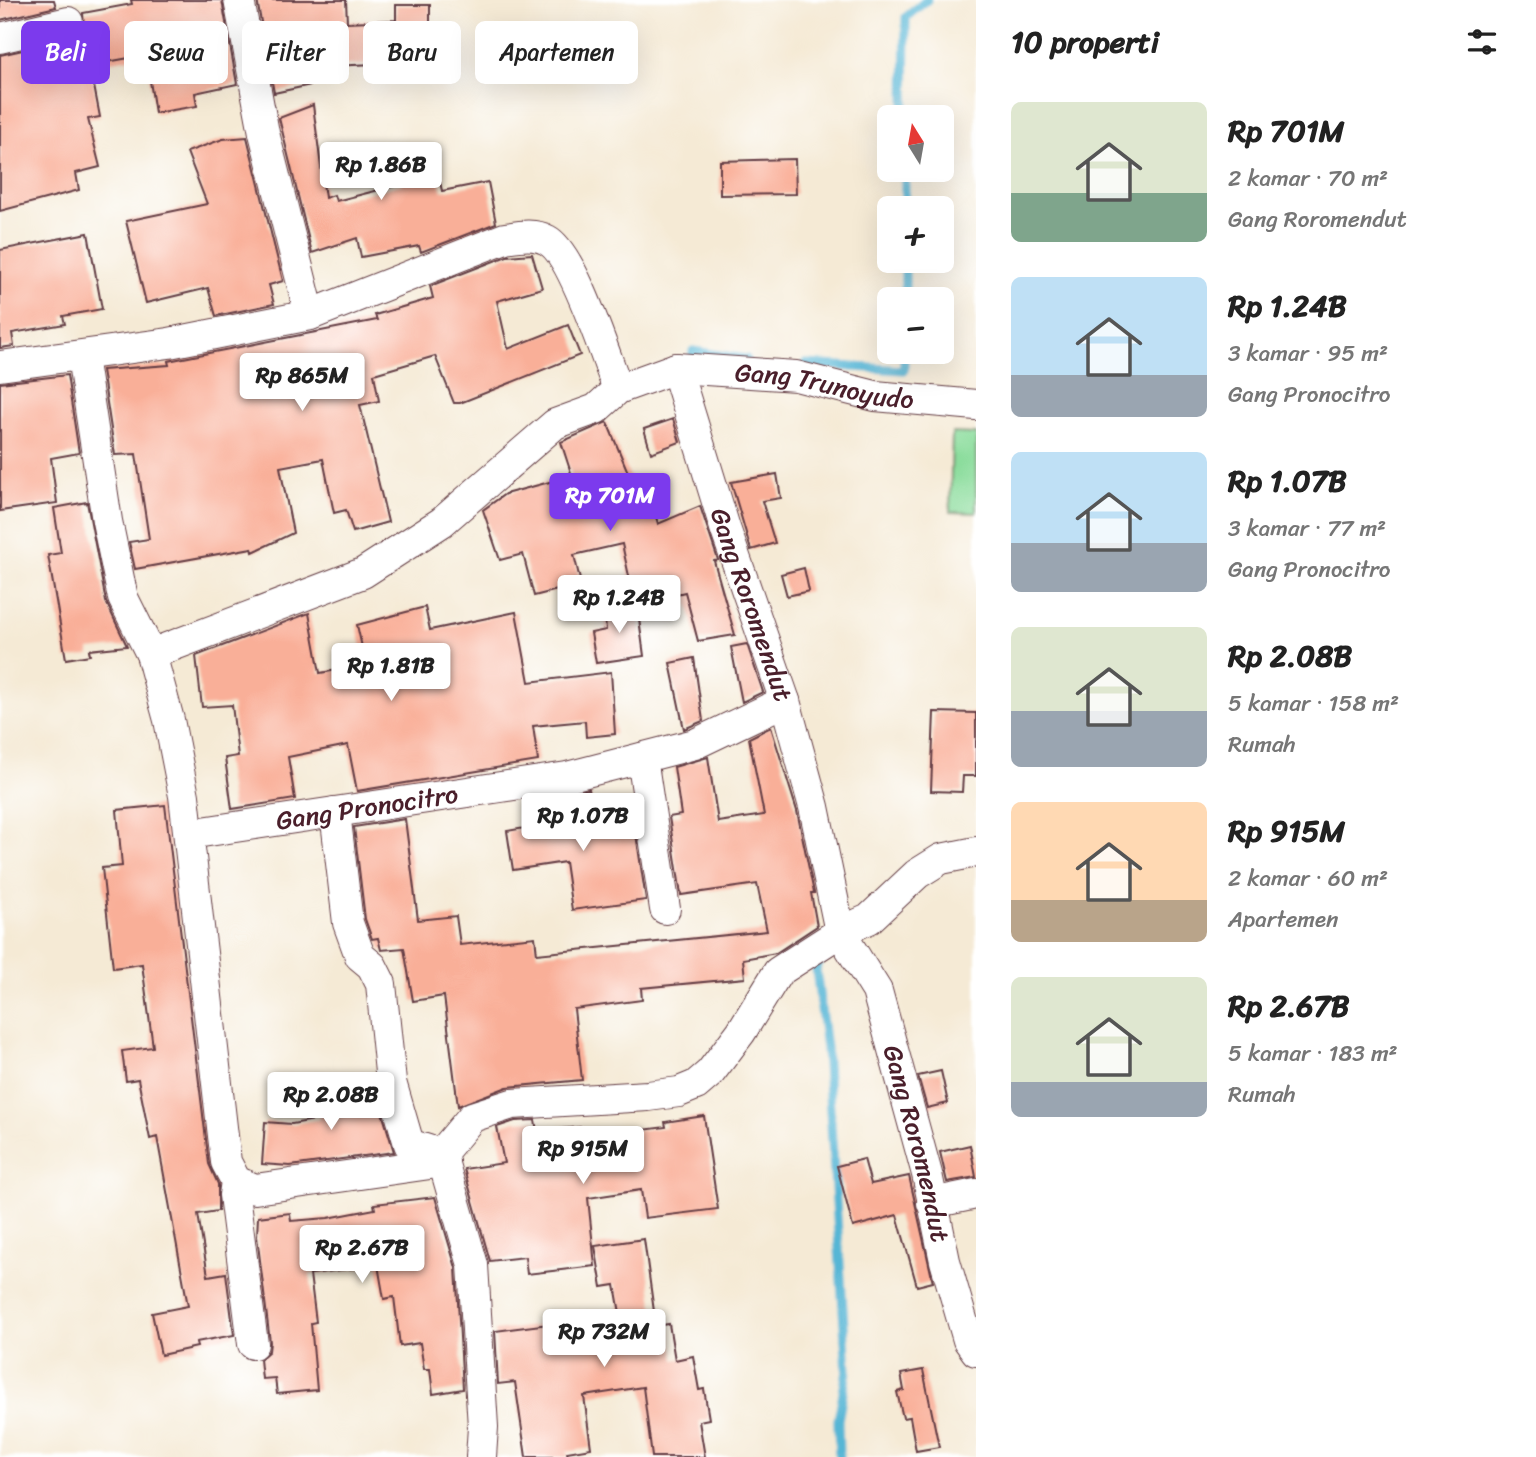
<!DOCTYPE html>
<html lang="id">
<head>
<meta charset="utf-8">
<style>
  :root { --surface:#fff; --page:#f6f6f6; --text:#222; --muted:#767676; --accent:#7c3aed }
  body { margin:0; font-family:Sriracha,sans-serif; background:var(--page); color:var(--text); height:100vh; display:flex; flex-direction:column; font-size:26px; white-space:nowrap }
  * { box-sizing:border-box; margin:0 }
  p { font-size:23px; color:var(--muted) }
  .icon { flex:none; width:38px; height:38px; fill:none; stroke:currentColor; stroke-width:2; stroke-linecap:round; stroke-linejoin:round }
  .map { position:relative; flex:1; overflow:hidden }
  .sheet { display:flex; flex-direction:column; background:var(--surface); width:560px }
  .sheet>* { flex:none }
  .top-card { position:absolute; left:21px; top:21px; width:665px; height:63px; display:flex; gap:14px }
  .needle { width:46px; rotate:349deg }
  .fabs { position:absolute; left:877px; top:105px; display:grid; gap:14px }
  .fabs a { display:grid; place-items:center; width:77px; height:77px; border-radius:10px; background:var(--surface); box-shadow:0 7px 28px #0002; font-size:35px }
  .price { position:absolute; translate:-50% -60px; padding:0 16px; border-radius:7px; background:#fff; color:#222; font-size:23px; line-height:46px; filter:drop-shadow(0 2px 4px #0008) }
  .price::after { content:''; position:absolute; left:50%; top:42px; width:21px; height:16px; margin-left:-10px; background:inherit; clip-path:polygon(0 0,100% 0,50% 100%) }
  .price.selected { background:var(--accent); color:#fff }
  ul { padding:0; list-style:none }
  li { display:flex; align-items:center; gap:21px; height:175px; padding:0 35px }
  li span { display:grid; place-items:center; flex:none; width:196px; height:140px; border-radius:10px; color:#555 }
  li>.icon { margin-inline-start:auto }
  span .icon { width:84px; height:84px; fill:#fffc; stroke-width:1 }
  li b { font-size:30px }
  h2 { display:flex; justify-content:space-between; align-items:center; height:84px; padding:0 35px; font-size:30px }
  .tag { padding:0 24px; border-radius:10px; background:var(--surface); box-shadow:0 7px 28px #0002; font-size:24px; line-height:63px }
  .tag.selected { background:var(--accent); color:#fff }
  main { display:flex; flex:1; min-height:0 }
  .map>svg:first-child { display:block }
  .green { fill:#8cdd9d; stroke:#6b7e64; stroke-width:2 }
  .lines { fill:none; stroke-linecap:round; stroke-linejoin:round }
  .stream { stroke:#56b6d5; stroke-width:9 }
  .building { fill:#f9af98 }
  .minor-casing { stroke:#643d44; stroke-width:32 }
  .minor { stroke:#fff; stroke-width:30 }
  .labels { text-anchor:middle; dominant-baseline:central; stroke-width:5; stroke-linejoin:round; paint-order:stroke }
  .street-label { font-size:26px; fill:#4a1f2b; stroke:#fff }
</style>
</head>
<body>
<main>
<div class="map">
<svg width="976" height="1457" viewBox="0 0 976 1457">
  <rect width="100%" height="100%" fill="#fff"/>
  <filter id="ink" filterUnits="userSpaceOnUse"><feTurbulence type="fractalNoise" baseFrequency=".0143" numOctaves="2"/><feDisplacementMap in="SourceGraphic" scale="14" xChannelSelector="R" yChannelSelector="G"/><feConvolveMatrix kernelMatrix="1 2 1 2 8 2 1 2 1" color-interpolation-filters="sRGB"/></filter>
  <filter id="wash" filterUnits="userSpaceOnUse"><feTurbulence type="fractalNoise" baseFrequency=".00686" numOctaves="4" result="noise"/><feDisplacementMap in="SourceGraphic" scale="28" xChannelSelector="R" yChannelSelector="G"/><feGaussianBlur stdDeviation="1.57" result="paint"/><feColorMatrix in="noise" values="0 0 0 0 0 0 0 0 0 0 0 0 0 0 0 0 0 1.4 0 .05"/><feComposite in="paint" operator="in"/></filter>
  <g filter="url(#wash)">
    <rect width="100%" height="100%" fill="#f5ead5"/>
    <path class="green" d="M952 433 976 434V513L950 512Z"/>
    <g class="lines">
      <path class="stream" d="M905 117 906 17 927 0
        M905 170V208
        M905 299V261
        M693 364V351L746 359
        M805 364 904 370V352
        M823 954 816 969 826 1048 847 1371 838 1420 839 1457"/>
    </g>
    <g id="blocks">
      <path class="building" d="M0 0H54L56 7 0 20Z
        M131 0H222L237 84 195 93 197 106 155 113 146 55 90 65 100 117 88 119 100 167 76 173 79 190 0 211V55L73 39 84 28 83 13 132 4Z
        M257 0H346L347 22 396 20V5H430V75H396V63L332 66 334 80 274 93Z
        M313 105 325 198 334 195 336 201 402 184 397 164 434 155 442 191 488 182 496 223 421 252 419 246 361 257 357 238 312 253 279 118Z
        M247 137 283 281 269 285 274 304 216 316 208 288 146 303 126 221 207 204 187 152 223 139Z
        M795 159 796 194 720 195V161Z
        M88 233 102 309 63 316 65 324 12 333 14 346 0 348V250Z
        M532 254 542 288 497 301 508 349 568 325 580 355 460 403H454L435 356 374 374 379 401 360 405 388 522 353 532 346 510 334 513 323 459 280 467 293 533 253 552 252 548 135 569 129 542 149 539 136 454 115 455 102 370 169 365 168 361 377 320 375 315 433 298 430 286 507 256Z
        M67 375 79 453 51 458 57 503 0 511V383Z
        M673 419 680 442 651 453 644 429Z
        M607 422 632 482 645 478 658 524 700 506 718 560 714 561 735 635 698 641 685 592 635 604 622 544 574 555 581 584 534 596 523 554 500 560 483 510 505 494 572 476 561 442Z
        M777 474 781 498 762 501 775 543 751 550 731 482Z
        M87 502 106 602 127 646 89 650 90 655 66 659 48 555 61 553 54 508Z
        M804 568 809 591 787 596 781 574Z
        M637 604 644 656 596 663 591 633 606 630 604 608Z
        M425 607 430 630 516 612 529 682 611 672 615 734 586 737 585 721 533 726 538 761 357 791 348 745 288 757 295 799 232 809 225 758 238 756 232 705 202 707 196 656 309 613 320 673 366 665 357 625Z
        M747 644 763 692 742 702 731 647Z
        M694 658 703 721 684 729 670 663Z
        M934 712 976 713V776H963L962 792 931 791Z
        M771 727 797 811 814 893H811L817 926 776 953 743 959 745 978 641 988 642 1000 574 1009 582 1080 507 1087 458 1106 444 996 413 1001 404 948 381 950 378 938 372 939 365 919 354 827 405 819 418 920 456 916 460 945 535 937 537 954 767 931 757 884 681 895 669 817 681 815 674 767 708 757 718 822 764 815 749 738Z
        M589 789 595 826 634 821 646 900 572 910 565 862 513 870 507 831 525 828 524 821 560 815 557 796Z
        M165 805 209 1164 218 1184V1211L198 1214 208 1276 226 1273 234 1335 196 1342 197 1347 161 1355 152 1313 188 1306 157 1137 150 1139 138 1079 126 1081 122 1051 153 1047 142 964 113 968 102 868 122 866 117 810Z
        M941 1071 948 1103 927 1108 918 1076Z
        M374 1086 394 1152 290 1166 262 1164 265 1122 292 1124 320 1119 317 1099Z
        M704 1116 718 1209 645 1218 641 1190 588 1198 595 1266 527 1274 525 1257 490 1261 464 1169 504 1163 497 1127 515 1121 535 1120 537 1131 581 1127 582 1138 666 1127 665 1122Z
        M970 1145 976 1177 947 1182 940 1152Z
        M864 1159 871 1184 909 1176 933 1282 917 1286 897 1215 853 1227 837 1166Z
        M435 1197 456 1268 463 1389 433 1394 430 1369H424L420 1343 400 1346 394 1297 384 1299 378 1265 310 1274 316 1322 311 1323 317 1390 277 1394 275 1378 262 1379 260 1359 269 1351 270 1342 257 1236 258 1217 290 1213 291 1221 328 1218 375 1209 374 1204Z
        M644 1239 656 1326 669 1324 675 1360 693 1356 699 1390 704 1389 709 1419 699 1421 705 1457H652L643 1387 584 1396 591 1448 567 1452 568 1457H526L515 1382 498 1384 495 1331 572 1321 574 1337 623 1330 615 1285 602 1287 595 1246Z
        M923 1370 939 1447 916 1451 910 1417 903 1418 897 1392 904 1390 901 1374Z"/>
    </g>
  </g>
  <g filter="url(#ink)">
    <use href="#blocks" fill-opacity="0" stroke="#643d44" stroke-width="2"/>
    <g class="lines">
      <defs>
        <g id="minor">
          <path d="M239 0 264 133 310 315"/>
          <path d="M0 38 68 22"/>
          <path d="M82 356 107 521 123 598 151 654 169 720 184 796 226 1162 236 1181 255 1189 444 1162"/>
          <path d="M0 366 169 343 310 315 505 238C519 236 534 233 547 240 573 253 606 358 618 389"/>
          <path id="s1" d="M676 368 796 376 875 396 976 405"/>
          <path id="s2" d="M151 654 363 573 442 522 555 424 596 409 618 389 676 368 725 528 785 701 814 807 840 932 877 991 927 1174 945 1261 968 1340 976 1351"/>
          <path d="M642 758 665 909"/>
          <path d="M335 812 348 923 360 956 372 966 381 984 391 1082 409 1144 441 1154"/>
          <path id="s3" d="M189 834 567 777 695 744 785 701"/>
          <path d="M236 1181 234 1195 253 1344"/>
          <path d="M932 1203 976 1194"/>
          <path d="M481 1457 483 1427 473 1265 441 1154 472 1117 512 1104 648 1096 679 1092 696 1085 710 1073 741 1032 778 972 840 932 869 919 917 874 941 859 976 852"/>
        </g>
      </defs>
      <use href="#minor" class="minor-casing"/>
      <use href="#minor" class="minor"/>
    </g>
  </g>
  <g class="labels">
    <g class="street-label">
      <text stroke="none"><textPath href="#s1" startOffset="150">Gang Trunoyudo</textPath></text>
      <text stroke="none"><textPath href="#s2" startOffset="854">Gang Roromendut</textPath></text>
      <text stroke="none"><textPath href="#s3" startOffset="180">Gang Pronocitro</textPath></text>
      <text stroke="none"><textPath href="#s2" startOffset="1421">Gang Roromendut</textPath></text>
    </g>
  </g>
</svg>
<div class="fabs">
<a><svg class="needle" viewBox="-14 -14 28 28"><path d="M0-13l5 13h-10z" fill="#e53935"/><path d="M0 13l5-13h-10z" fill="#767676"/></svg></a>
<a>+</a>
<a>−</a>
</div>
<b class="price" style="left:381px;top:202px">Rp 1.86B</b>
<b class="price" style="left:302px;top:413px">Rp 865M</b>
<b class="price selected" style="left:610px;top:533px">Rp 701M</b>
<b class="price" style="left:619px;top:635px">Rp 1.24B</b>
<b class="price" style="left:391px;top:703px">Rp 1.81B</b>
<b class="price" style="left:583px;top:853px">Rp 1.07B</b>
<b class="price" style="left:331px;top:1132px">Rp 2.08B</b>
<b class="price" style="left:583px;top:1186px">Rp 915M</b>
<b class="price" style="left:362px;top:1285px">Rp 2.67B</b>
<b class="price" style="left:604px;top:1369px">Rp 732M</b>
<div class="top-card">
<a class="tag selected">Beli</a>
<a class="tag">Sewa</a>
<a class="tag">Filter</a>
<a class="tag">Baru</a>
<a class="tag">Apartemen</a>
</div>
</div>
<section class="sheet">
<h2>10 properti<svg class="icon" aria-label="filters" viewBox="0 0 24 24"><path d="M4 7h16M4 17h16"/><circle cx="9" cy="7" r="2"/><circle cx="15" cy="17" r="2"/></svg></h2>
<ul>
<li><span style="background:linear-gradient(#dfe7d0 65%,#7fa58c 0)"><svg class="icon" aria-label="home" viewBox="0 0 24 24"><path d="M3 11l9-7 9 7M6 9v11h12V9"/></svg></span><div><b>Rp 701M</b><p>2 kamar · 70 m²</p><p>Gang Roromendut</p></div></li>
<li><span style="background:linear-gradient(#bfe0f5 70%,#9aa5b1 0)"><svg class="icon" aria-label="home" viewBox="0 0 24 24"><path d="M3 11l9-7 9 7M6 9v11h12V9"/></svg></span><div><b>Rp 1.24B</b><p>3 kamar · 95 m²</p><p>Gang Pronocitro</p></div></li>
<li><span style="background:linear-gradient(#bfe0f5 65%,#9aa5b1 0)"><svg class="icon" aria-label="home" viewBox="0 0 24 24"><path d="M3 11l9-7 9 7M6 9v11h12V9"/></svg></span><div><b>Rp 1.07B</b><p>3 kamar · 77 m²</p><p>Gang Pronocitro</p></div></li>
<li><span style="background:linear-gradient(#dfe7d0 60%,#9aa5b1 0)"><svg class="icon" aria-label="home" viewBox="0 0 24 24"><path d="M3 11l9-7 9 7M6 9v11h12V9"/></svg></span><div><b>Rp 2.08B</b><p>5 kamar · 158 m²</p><p>Rumah</p></div></li>
<li><span style="background:linear-gradient(#ffd9b3 70%,#b9a48a 0)"><svg class="icon" aria-label="home" viewBox="0 0 24 24"><path d="M3 11l9-7 9 7M6 9v11h12V9"/></svg></span><div><b>Rp 915M</b><p>2 kamar · 60 m²</p><p>Apartemen</p></div></li>
<li><span style="background:linear-gradient(#dfe7d0 75%,#9aa5b1 0)"><svg class="icon" aria-label="home" viewBox="0 0 24 24"><path d="M3 11l9-7 9 7M6 9v11h12V9"/></svg></span><div><b>Rp 2.67B</b><p>5 kamar · 183 m²</p><p>Rumah</p></div></li>
</ul>
</section>
</main>
</body>
</html>
